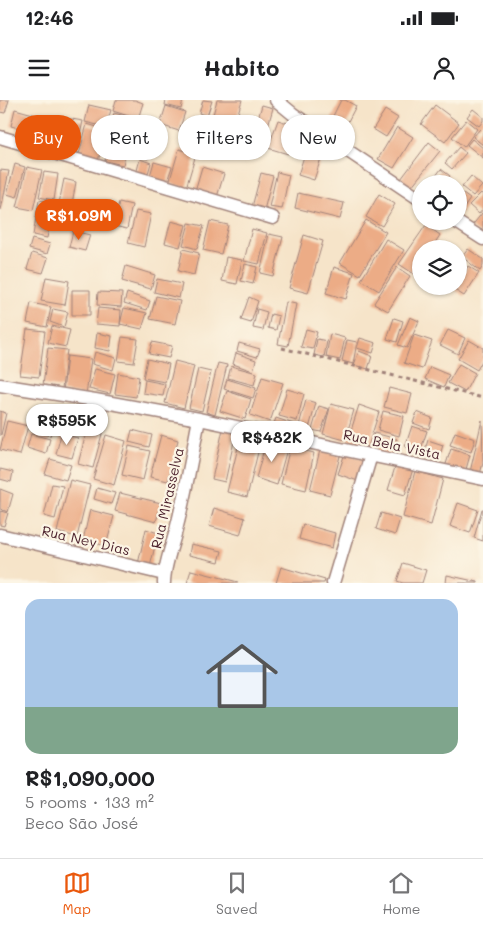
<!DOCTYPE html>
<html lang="en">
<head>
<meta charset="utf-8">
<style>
  :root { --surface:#fff; --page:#f6f6f6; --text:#202124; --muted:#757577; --line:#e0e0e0; --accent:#ea580c }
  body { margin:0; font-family:Mali,sans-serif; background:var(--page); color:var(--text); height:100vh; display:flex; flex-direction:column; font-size:19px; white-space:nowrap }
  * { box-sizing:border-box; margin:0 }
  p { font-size:16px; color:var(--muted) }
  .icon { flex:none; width:28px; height:28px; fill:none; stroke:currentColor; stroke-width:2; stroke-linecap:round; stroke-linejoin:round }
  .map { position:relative; height:483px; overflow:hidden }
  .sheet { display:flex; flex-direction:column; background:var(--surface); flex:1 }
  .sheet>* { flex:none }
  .top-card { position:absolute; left:15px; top:15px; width:454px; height:45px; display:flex; gap:10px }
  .fabs { position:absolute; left:412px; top:75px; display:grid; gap:10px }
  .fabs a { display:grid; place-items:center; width:55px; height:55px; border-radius:50%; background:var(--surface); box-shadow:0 1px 4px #0004; font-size:25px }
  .price { position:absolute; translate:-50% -42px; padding:0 11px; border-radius:18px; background:#fff; color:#222; font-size:16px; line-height:32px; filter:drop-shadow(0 1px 2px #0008) }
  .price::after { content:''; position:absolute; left:50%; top:30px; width:15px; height:11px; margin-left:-8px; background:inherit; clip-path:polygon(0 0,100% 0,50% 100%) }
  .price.active { background:var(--accent); color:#fff }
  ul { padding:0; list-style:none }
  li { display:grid; align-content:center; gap:10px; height:265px; padding:0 25px }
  li span { display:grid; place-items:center; height:155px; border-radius:15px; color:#555 }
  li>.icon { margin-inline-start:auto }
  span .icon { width:90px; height:90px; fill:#fffc; stroke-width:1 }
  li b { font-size:21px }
  .tag { padding:0 18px; border-radius:22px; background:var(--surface); box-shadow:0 1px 4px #0004; font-size:18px; line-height:45px }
  .tag.active { background:var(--accent); color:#fff }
  .status { display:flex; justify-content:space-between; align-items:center; height:35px; padding:0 25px; background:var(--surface); direction:ltr }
  .status svg { height:14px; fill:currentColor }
  header { display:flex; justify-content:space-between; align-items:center; height:65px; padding:0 25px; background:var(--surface); font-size:22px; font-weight:700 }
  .dock { display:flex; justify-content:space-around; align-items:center; height:70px; border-top:1px solid var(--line); background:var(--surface); font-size:14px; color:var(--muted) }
  .dock a { display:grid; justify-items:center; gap:2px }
  .dock .active { color:var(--accent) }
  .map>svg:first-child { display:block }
  .building { fill:#ecac86 }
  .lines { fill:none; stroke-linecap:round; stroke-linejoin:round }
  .street-casing { stroke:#a0827a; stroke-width:15 }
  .path { stroke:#a0827a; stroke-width:3; stroke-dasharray:4 4; stroke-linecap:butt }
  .street { stroke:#fff; stroke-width:12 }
  .labels { text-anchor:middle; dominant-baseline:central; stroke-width:4.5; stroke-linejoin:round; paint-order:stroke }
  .street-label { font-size:14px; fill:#4a1f2b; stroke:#fcf5e5 }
</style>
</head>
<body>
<div class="status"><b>12:46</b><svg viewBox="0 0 49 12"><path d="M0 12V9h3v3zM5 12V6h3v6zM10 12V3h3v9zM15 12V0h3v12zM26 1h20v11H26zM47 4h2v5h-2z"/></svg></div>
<header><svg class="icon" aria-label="menu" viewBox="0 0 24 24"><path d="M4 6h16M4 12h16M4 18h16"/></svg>Habito<svg class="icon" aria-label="person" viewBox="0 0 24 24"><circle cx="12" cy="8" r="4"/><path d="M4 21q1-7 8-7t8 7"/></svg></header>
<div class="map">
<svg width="483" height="483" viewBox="0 0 483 483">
  <rect width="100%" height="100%" fill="#fcf5e5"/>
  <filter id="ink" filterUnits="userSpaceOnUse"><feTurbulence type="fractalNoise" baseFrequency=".02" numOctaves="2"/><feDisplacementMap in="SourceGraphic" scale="10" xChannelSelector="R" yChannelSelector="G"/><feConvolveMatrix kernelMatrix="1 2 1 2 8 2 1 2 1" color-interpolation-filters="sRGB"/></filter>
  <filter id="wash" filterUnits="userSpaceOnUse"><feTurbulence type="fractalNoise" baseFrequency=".0096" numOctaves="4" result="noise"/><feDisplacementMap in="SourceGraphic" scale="20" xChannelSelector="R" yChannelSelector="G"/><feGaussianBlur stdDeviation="1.12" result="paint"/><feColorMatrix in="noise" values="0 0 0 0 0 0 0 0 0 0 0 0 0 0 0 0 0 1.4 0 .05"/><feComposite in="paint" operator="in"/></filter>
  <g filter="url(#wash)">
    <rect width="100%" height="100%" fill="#f6e4c9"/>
    <g id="blocks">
      <path class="building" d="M0 0H9L5 13 0 12Z
        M116 0H135L143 3 138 19 113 11Z
        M166 0H183L181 9 165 5Z
        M203 0 212 1 207 16 199 13Z
        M217 0H242L228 47 206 40Z
        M341 0H345L356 6 344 29 330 22Z
        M89 5 111 10 106 27 85 22Z
        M262 5 273 8 266 33 255 29Z
        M435 5 459 23 445 42 421 24Z
        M166 6 185 12 179 31 160 25Z
        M15 9 33 14 29 31 11 26Z
        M473 9 483 17V21L479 26 467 17Z
        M385 10 398 18 386 37 373 29Z
        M114 13 132 18 128 31 110 26Z
        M60 17 83 21 76 53 54 48Z
        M278 20 297 26 288 54 268 48Z
        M466 20 477 29 464 47 452 37Z
        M135 21 146 24 141 38 131 35Z
        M87 24 107 30 97 64 78 58Z
        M397 27 413 37 394 68 378 59Z
        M480 29 483 32V45L473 37Z
        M110 32 129 35 123 65 105 61Z
        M472 39 483 48V58L467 45Z
        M135 40 152 44 148 59 132 55Z
        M429 42 440 51 411 87 401 79Z
        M307 47 323 52 314 80 298 75Z
        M459 47 466 53 452 69 445 63Z
        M179 49 196 54 186 88 169 83Z
        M140 59 151 63 147 77 136 74Z
        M154 62 172 67 166 84 149 79Z
        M15 64 25 67 17 97 7 94Z
        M27 67 42 70 33 110 17 107Z
        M202 67 224 74 217 97 195 91Z
        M441 69 450 76 444 84H430Z
        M0 70 9 71 1 110H0Z
        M44 72 58 74 54 100 39 97Z
        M277 72 289 75 282 109 269 107Z
        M261 73 273 76 264 110 252 107Z
        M471 76 482 86 473 96 462 87Z
        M64 79 76 82 69 120 56 118Z
        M459 91 470 99 459 115Z
        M298 93 344 103 340 119 295 108Z
        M481 93 483 95V109L479 114 469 105Z
        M379 94 395 104 382 126 366 117Z
        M39 100 54 102 47 138 33 135Z
        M119 102 132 105 127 129 114 126Z
        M94 109 113 114 110 127 91 123Z
        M136 111 151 114 144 147 128 143Z
        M483 112V129L479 133 471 127Z
        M366 120 386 132 360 175 340 163Z
        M171 121 186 125 180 147 165 143Z
        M210 121 228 125 221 154 203 150Z
        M189 123 204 126 197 149 183 145Z
        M426 125 440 135 431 149H421V163L414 174 399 164Z
        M252 129 267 133 259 164 244 161Z
        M73 131 90 135 85 151 69 147Z
        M269 134 283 137 273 176 260 173Z
        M304 135 323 141 308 193 289 188Z
        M32 139 50 144 47 154 29 149Z
        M386 139 404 150 379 191 361 180Z
        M183 149 199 153 194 175 178 171Z
        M468 149 483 159V166L480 171 462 157Z
        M32 153 48 158 43 173 27 169Z
        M226 157 242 160 237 184 222 181Z
        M245 164 257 167 253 184 241 181Z
        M126 166 155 175 151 189 122 181Z
        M468 166 479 173 464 196 453 189 455 186H459V181Z
        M334 167 354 173 346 199 326 193Z
        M397 167 410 176 388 211 374 203Z
        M46 177 69 181 65 205 41 201Z
        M157 179 182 184 179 198 154 192Z
        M72 190H90V215H72Z
        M98 192 122 193 121 207 97 205Z
        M127 193 150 201 147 210 124 203Z
        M156 196 180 201 175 224 150 219Z
        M249 197 258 201 251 223 241 220Z
        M286 202 296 204 288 246 278 244Z
        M31 203 51 207 47 227 27 223Z
        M98 208 121 210 120 226 96 224Z
        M124 208 147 213 142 229 120 224Z
        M53 209 68 212 64 227 50 222Z
        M257 209 267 212 263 230 253 228Z
        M271 214 279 216 276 230 268 228Z
        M410 217 419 221 407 248 398 245Z
        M394 218 403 221 397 242 387 239Z
        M52 226 70 230 66 247 48 243Z
        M27 229 45 231 39 277 20 275Z
        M306 229 317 232 313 249 301 247Z
        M448 230 465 238 458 254 440 245Z
        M97 233 112 236 110 251 95 248Z
        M330 234 345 238 340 260 326 257Z
        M414 235 432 241 422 269 404 263Z
        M122 237 138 239 134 263 118 261Z
        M360 238 376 243 373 253 357 248Z
        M317 239 327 241 324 257 314 255Z
        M347 240 357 242 353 264 342 261Z
        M469 240 483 248V259L477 270 458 259Z
        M152 242 172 246 169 258 149 254Z
        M239 243 260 249 257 257 237 251Z
        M48 248 67 250 62 288 43 285Z
        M359 251 372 256 368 269 354 265Z
        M95 252 116 258 113 270 92 264Z
        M236 253 256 260 253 271 233 264Z
        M67 256 91 259 86 295 63 292Z
        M147 259 169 264 165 282 143 278Z
        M175 261 194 266 184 308 165 303Z
        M218 263 227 265 215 315 206 312Z
        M459 264 475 273 465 292 448 283Z
        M231 266 257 273 254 285 228 278Z
        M430 267 449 275 444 287 425 279Z
        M95 269 115 274 110 294 89 289Z
        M198 269 211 272 202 311 189 308Z
        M118 273 139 277 136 297 115 294Z
        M262 277 283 283 270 322 250 315Z
        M227 279 256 288 253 298 224 289Z
        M145 280 165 284 163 296 143 293Z
        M389 288 412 294 407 313 384 307Z
        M287 289 304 294 297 321 279 316Z
        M227 291 251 299 245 319 220 311Z
        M306 300 316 303 308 332 298 329Z
        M331 304 354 310 345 340 323 334Z
        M359 305 379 312 368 347 348 340Z
        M319 306 329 309 321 332 312 330Z
        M0 311 6 313 1 335H0Z
        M383 311 404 316 399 336 378 330Z
        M59 312 82 318 78 334 55 329Z
        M417 312 432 318 429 329 413 323Z
        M276 318 297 325 293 336 272 329Z
        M482 320 483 363 480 374 470 372Z
        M7 321 28 326 20 355 0 350Z
        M35 321 53 326 50 336 32 331Z
        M88 326 103 330 93 368 78 364Z
        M412 326 427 331 420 352 405 347Z
        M223 329 236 332 225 382 212 379Z
        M132 330 152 335 149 347 129 342Z
        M242 331 262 336 247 397 227 392Z
        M455 332 475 339 471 352 450 345Z
        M374 333 397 339 392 356 369 349Z
        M31 334 50 339 46 354 27 348Z
        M61 334 78 338 72 358 56 354Z
        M106 335 126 341 114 385 93 379Z
        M161 335 178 340 168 381 150 377Z
        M428 340 443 345 440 355 425 350Z
        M266 342 287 349 277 385 256 378Z
        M129 346 150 351 143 380 122 375Z
        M290 347 314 353 306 390 281 384Z
        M451 349 470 355 465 373 445 367Z
        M320 350 340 356 330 395 310 390Z
        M345 353 365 360 358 381 338 374Z
        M50 359 71 365 66 380 45 374Z
        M396 364 413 369 405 395 388 390Z
        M0 369 13 372 11 382 0 379Z
        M415 371 443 379 431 425 403 417Z
        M70 380 90 385 77 437 57 432Z
        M52 384 63 386 55 419 44 416Z
        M97 388 115 393 111 404 94 399Z
        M0 389 13 394 8 412 0 409Z
        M120 393 161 403 156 422 115 411Z
        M458 403 478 410 470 433 450 426Z
        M214 408 245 418 240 435 209 426Z
        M482 409H483V441L474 438Z
        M90 410 114 416 106 446 83 440Z
        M0 411 8 413 4 426 0 425Z
        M381 413 400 419 395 435 376 429Z
        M303 424 335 433 332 448 299 439Z
        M146 429 158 433 150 467 138 464Z
        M191 444 222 451 219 462 189 455Z
        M403 463 426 470 422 483H403L397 481Z
        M281 467 325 480 324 483H276Z
        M191 470 238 482V483H187Z
        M447 475 478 482V483H446Z"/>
    </g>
  </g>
  <g filter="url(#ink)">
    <use href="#blocks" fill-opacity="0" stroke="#a0827a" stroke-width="1"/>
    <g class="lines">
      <defs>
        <path id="street" d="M276 0 293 14 421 100
          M0 37 273 118
          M455 121 483 139
          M0 285 95 300 199 319 483 379
          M0 435 164 474
          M164 483C164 464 173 445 177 426 186 391 192 355 199 319
          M333 483 371 355"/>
      </defs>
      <use href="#street" class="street-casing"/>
      <path class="path" d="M282 248 483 298"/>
      <use href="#street" class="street"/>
    </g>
  </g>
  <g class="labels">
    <g class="street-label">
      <text transform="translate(392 344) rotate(12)">Rua Bela Vista</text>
      <text transform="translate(167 398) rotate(-77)">Rua Mirasselva</text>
      <text transform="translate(86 440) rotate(13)">Rua Ney Dias</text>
    </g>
  </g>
</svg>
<div class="fabs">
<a><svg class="icon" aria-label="locate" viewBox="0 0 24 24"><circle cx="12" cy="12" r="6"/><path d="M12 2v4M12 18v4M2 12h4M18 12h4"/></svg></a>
<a><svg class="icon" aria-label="layers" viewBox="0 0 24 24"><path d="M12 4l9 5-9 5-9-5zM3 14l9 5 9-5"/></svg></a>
</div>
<b class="price active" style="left:79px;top:141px">R$1.09M</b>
<b class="price" style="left:67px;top:346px">R$595K</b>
<b class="price" style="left:272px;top:363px">R$482K</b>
<div class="top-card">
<a class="tag active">Buy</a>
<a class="tag">Rent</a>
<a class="tag">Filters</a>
<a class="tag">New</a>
</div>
</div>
<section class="sheet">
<ul>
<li><span style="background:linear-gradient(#a9c7e8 70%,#7fa58c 0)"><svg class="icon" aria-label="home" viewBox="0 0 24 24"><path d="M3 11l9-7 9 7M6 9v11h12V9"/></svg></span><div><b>R$1,090,000</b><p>5 rooms · 133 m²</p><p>Beco São José</p></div></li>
</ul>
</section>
<nav class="dock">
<a class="active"><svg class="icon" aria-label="map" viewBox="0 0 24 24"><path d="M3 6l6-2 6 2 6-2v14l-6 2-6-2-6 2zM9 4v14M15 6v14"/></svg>Map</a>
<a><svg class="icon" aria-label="saved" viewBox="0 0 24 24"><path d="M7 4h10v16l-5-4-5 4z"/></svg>Saved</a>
<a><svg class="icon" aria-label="home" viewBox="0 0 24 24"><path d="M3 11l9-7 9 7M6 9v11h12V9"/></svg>Home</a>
</nav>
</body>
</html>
